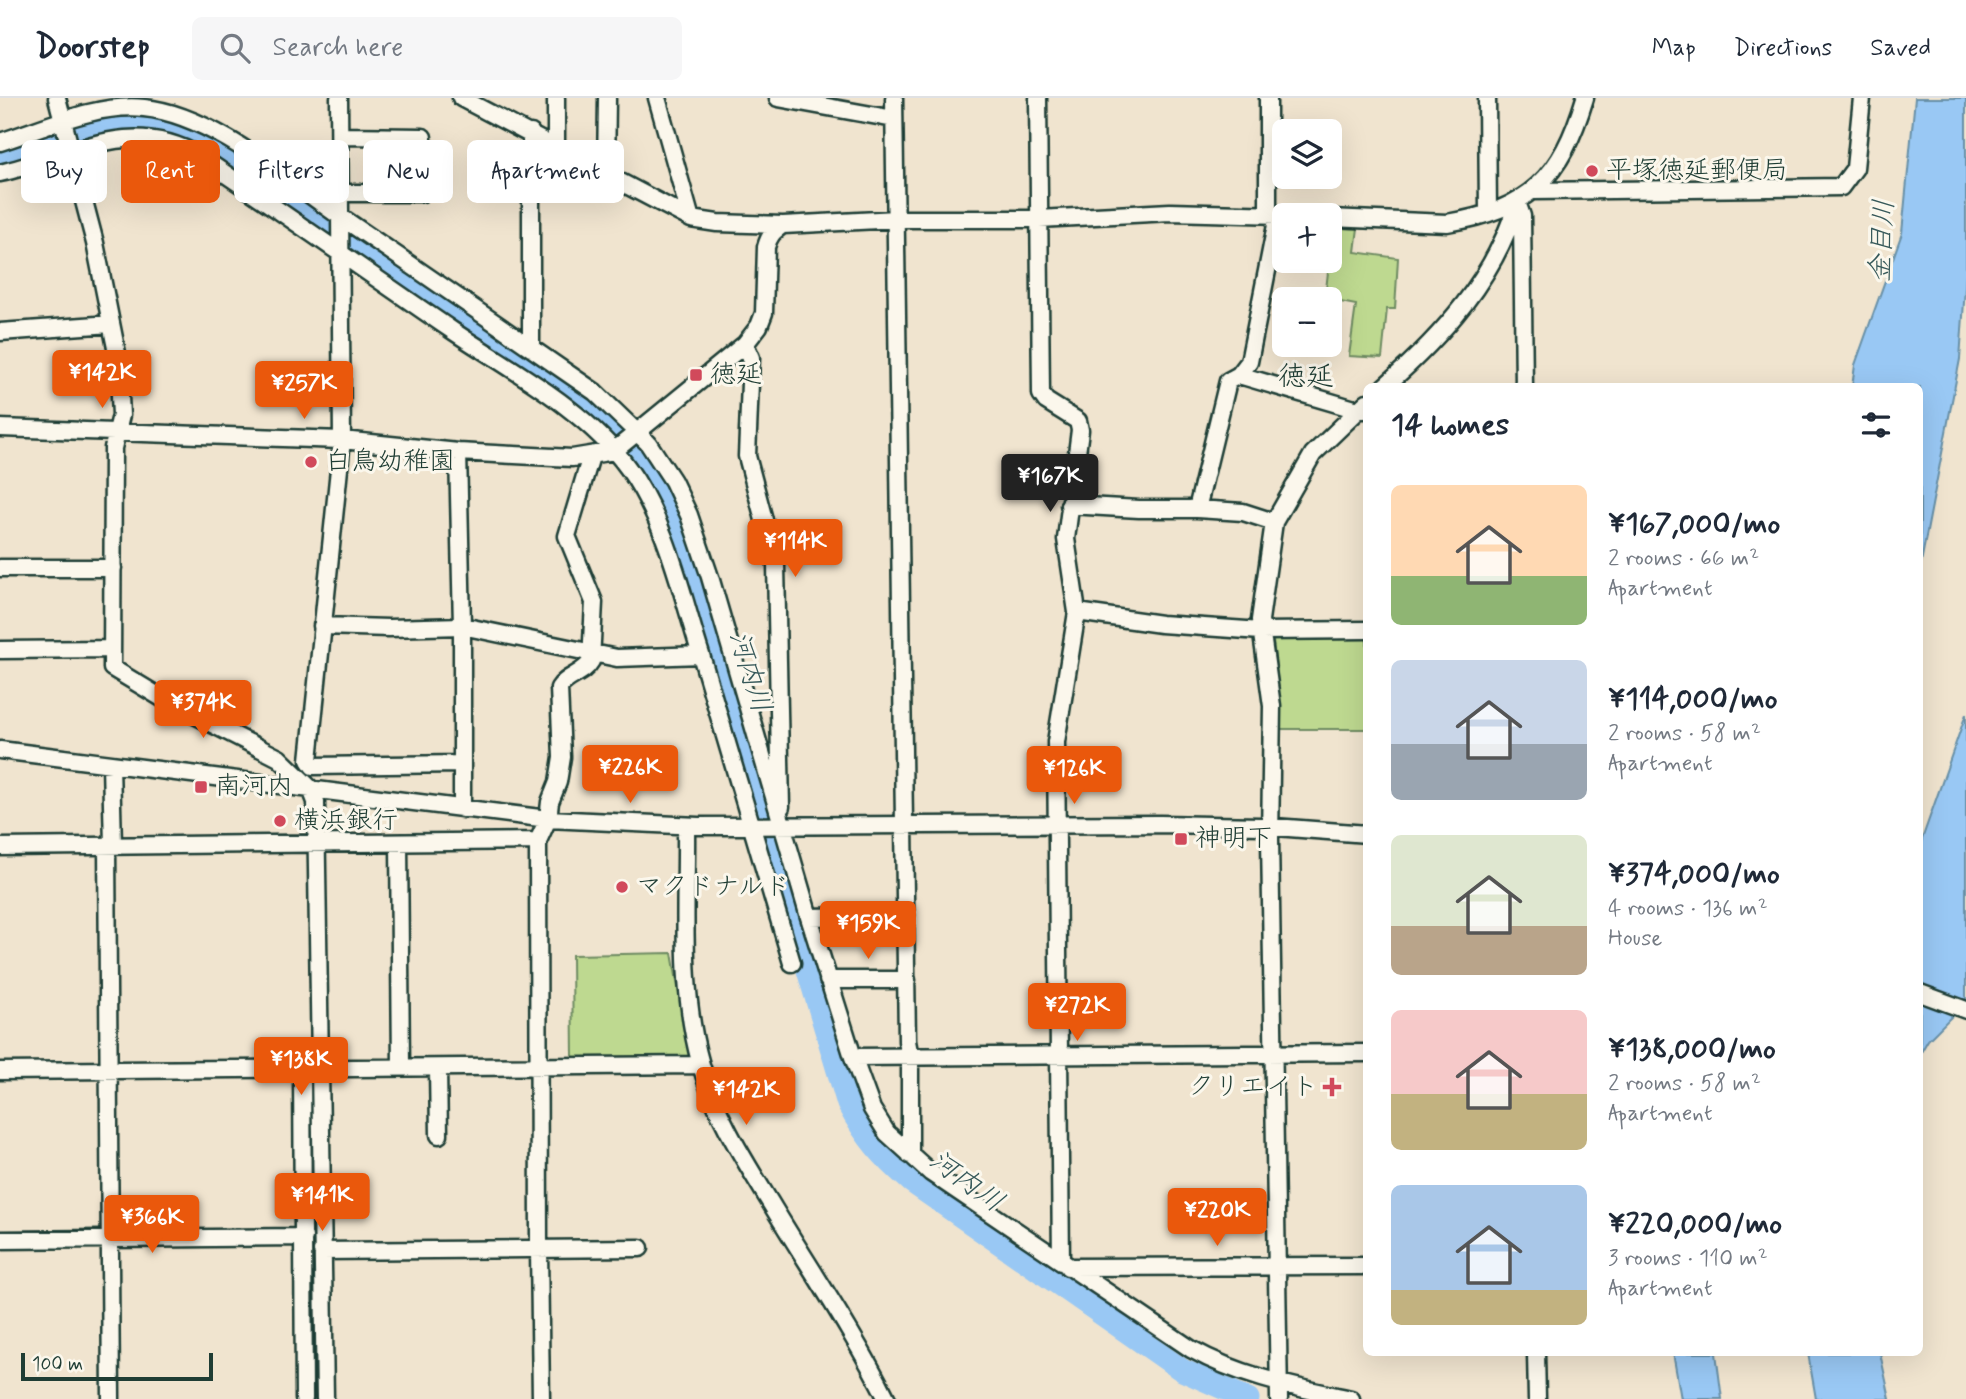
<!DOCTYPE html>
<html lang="en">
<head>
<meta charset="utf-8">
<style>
  :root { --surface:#fff; --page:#f6f6f7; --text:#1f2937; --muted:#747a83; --line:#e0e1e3; --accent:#ea580c }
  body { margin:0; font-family:Mynerve,"Klee One",sans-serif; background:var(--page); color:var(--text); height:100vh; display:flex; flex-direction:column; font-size:26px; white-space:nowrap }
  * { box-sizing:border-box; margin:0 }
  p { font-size:23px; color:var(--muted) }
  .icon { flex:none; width:38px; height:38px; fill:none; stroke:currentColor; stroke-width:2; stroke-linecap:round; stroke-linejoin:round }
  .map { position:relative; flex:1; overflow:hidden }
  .sheet { position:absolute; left:1363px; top:285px; width:560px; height:973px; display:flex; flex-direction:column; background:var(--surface); border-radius:10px; box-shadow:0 7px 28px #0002 }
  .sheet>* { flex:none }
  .top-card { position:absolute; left:21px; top:42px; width:665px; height:63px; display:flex; gap:14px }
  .controls { position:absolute; left:1272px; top:21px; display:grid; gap:14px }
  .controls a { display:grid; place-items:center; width:70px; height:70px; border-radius:10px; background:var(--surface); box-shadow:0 7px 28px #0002; font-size:35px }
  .scale { position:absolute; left:21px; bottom:18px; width:192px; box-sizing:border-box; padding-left:7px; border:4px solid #1f3d34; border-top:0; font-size:19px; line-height:24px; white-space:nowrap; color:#1f3d34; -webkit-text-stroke:5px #fbf7ec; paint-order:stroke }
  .price { position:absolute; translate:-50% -60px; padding:0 16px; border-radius:7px; background:var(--accent); color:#fff; font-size:23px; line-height:46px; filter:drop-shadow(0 2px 4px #0008) }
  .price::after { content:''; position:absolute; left:50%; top:42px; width:21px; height:16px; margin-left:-10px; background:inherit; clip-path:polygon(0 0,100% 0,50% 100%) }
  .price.current { background:#222; color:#fff }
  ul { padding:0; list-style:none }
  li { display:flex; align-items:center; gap:21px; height:175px; padding:0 28px }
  li span { display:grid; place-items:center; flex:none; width:196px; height:140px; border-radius:10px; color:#555 }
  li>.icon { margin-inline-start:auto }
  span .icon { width:84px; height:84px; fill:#fffc; stroke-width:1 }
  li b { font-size:30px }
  h2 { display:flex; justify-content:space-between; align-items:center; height:84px; padding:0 28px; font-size:30px }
  .tag { padding:0 24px; border-radius:10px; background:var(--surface); box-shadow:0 7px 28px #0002; font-size:24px; line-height:63px }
  .tag.current { background:var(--accent); color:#fff }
  header { display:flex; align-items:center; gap:42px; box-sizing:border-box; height:98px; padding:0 35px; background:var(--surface); border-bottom:2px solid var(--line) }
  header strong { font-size:33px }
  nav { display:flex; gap:38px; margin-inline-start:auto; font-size:24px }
  .search { width:490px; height:63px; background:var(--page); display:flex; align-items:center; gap:18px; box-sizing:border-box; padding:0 24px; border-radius:10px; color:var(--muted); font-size:26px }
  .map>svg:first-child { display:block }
  .green { fill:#bed990; stroke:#6e8b62; stroke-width:2 }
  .water { fill:#99c8f4; stroke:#6890a7; stroke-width:2 }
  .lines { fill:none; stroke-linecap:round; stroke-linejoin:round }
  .river { stroke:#99c8f4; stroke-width:23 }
  .minor-casing { stroke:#1f3d34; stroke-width:21 }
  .minor { stroke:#fbf7ec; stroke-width:16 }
  .poi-dot { fill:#d1495b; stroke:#fbf7ec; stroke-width:2.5 }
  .labels { text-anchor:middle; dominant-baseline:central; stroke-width:6; stroke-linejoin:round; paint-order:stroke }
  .poi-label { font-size:26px; fill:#1f3d34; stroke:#fbf7ec; text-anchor:start }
  .water-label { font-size:28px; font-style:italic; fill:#37595a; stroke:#fbf7ec }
  .neighbourhood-label { font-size:28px; fill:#1f3d34; stroke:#fbf7ec }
</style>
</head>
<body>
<header>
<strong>Doorstep</strong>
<div class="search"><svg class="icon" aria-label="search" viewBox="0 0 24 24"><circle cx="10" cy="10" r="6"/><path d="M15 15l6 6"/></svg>Search here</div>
<nav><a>Map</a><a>Directions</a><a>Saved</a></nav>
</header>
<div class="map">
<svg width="1966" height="1301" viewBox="0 0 1966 1301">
  <rect width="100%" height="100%" fill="#f0e4cf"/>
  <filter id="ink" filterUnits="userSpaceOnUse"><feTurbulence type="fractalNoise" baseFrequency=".0143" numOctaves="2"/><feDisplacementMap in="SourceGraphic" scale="14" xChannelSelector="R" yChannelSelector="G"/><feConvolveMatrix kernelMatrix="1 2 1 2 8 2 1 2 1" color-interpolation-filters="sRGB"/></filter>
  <g filter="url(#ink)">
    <path class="green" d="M1333 129 1358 130 1355 154 1398 160 1395 211H1387L1382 260 1349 258 1356 207 1325 201Z
      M1278 540H1367V631H1279L1278 586 1273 543Z
      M672 855 690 959 573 961 572 857Z"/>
    <path class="water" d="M1915 0H1966V175L1960 261 1920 470V289H1852L1855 267 1902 135Z
      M1966 616V904L1928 942 1920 956V747Z
      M1673 1255H1716L1722 1301H1681Z
      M1808 1255H1880L1890 1301H1816Z"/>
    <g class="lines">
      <path class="river" d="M0 58C36 46 83 24 121 25 146 26 171 33 195 40L584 306C617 338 645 369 669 408L848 1006C867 1041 882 1058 912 1084L1182 1272 1248 1301"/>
      <defs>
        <path id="minor" d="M57 0 95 145 118 260 121 317 113 350 112 570 165 602 279 660 311 691 316 704 325 1301
          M339 0 342 342 309 662 313 668 462 666
          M461 0 691 121 717 125 783 127
          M556 0V49
          M657 0 691 121
          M778 0 894 21
          M894 0 907 943 910 959V1057
          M1038 0 1041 296 1046 303 1078 323 1080 332 1066 441 1077 514 1056 644 1061 1164
          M1268 0V117
          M1487 0 1488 115
          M531 35V250
          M340 38 423 39 422 95H340
          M0 44C45 30 96 5 144 10 211 16 286 81 341 119 426 177 511 236 595 294L648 345 673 383 689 417 710 479 809 819 853 959 872 1011 887 1035 931 1075 1191 1251C1241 1279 1295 1289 1351 1301
          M0 75C72 59 127 17 199 58 285 116 368 175 453 233 511 272 587 312 628 370 667 425 681 494 701 557
          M606 76 607 0
          M1534 93 1841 89 1855 70 1862 0
          M1518 107 1522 118 1524 289
          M1330 120 1447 125C1530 111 1561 80 1585 0
          M0 234 111 226
          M745 246 751 260 747 358 776 467 781 709
          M1239 277 1358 312H1365
          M1384 289C1442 238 1495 180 1517 105
          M0 330 342 342 458 354 572 360 614 353 745 246 759 228 764 215 766 149C769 138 773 133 783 127L897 121H1039L1170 114 1284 117
          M458 354 462 528V711
          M1069 407 1139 411H1197L1228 283 1239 277 1249 264 1278 117
          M1197 411 1243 414 1274 424
          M0 470H113
          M1077 514 1161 526 1261 533 1367 532
          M322 528 389 530 462 528 617 560 701 557 792 865
          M0 552 110 551
          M0 652 548 721 698 728 1160 726 1261 728 1367 736
          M111 666 113 748
          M686 728C687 807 679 890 701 967 715 1016 743 1060 770 1104 809 1169 853 1233 887 1301
          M399 745 401 970
          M107 748 111 1301
          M0 749 538 743
          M809 819 906 817
          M828 882H907
          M1920 895 1966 912
          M853 959 1367 955
          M302 970 304 1301
          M438 970 439 1037
          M0 973 701 967
          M0 1142 304 1139
          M322 1153 640 1150
          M1068 1169 1367 1168
          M1536 1255 1537 1301
          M541 1301 539 1151 538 743 548 721 550 704 558 684 562 659 559 590C567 577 583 577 591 563L594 504 567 438 591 358
          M1279 1301 1270 741 1272 608 1260 522 1274 424 1313 356 1367 304"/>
      </defs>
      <use href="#minor" class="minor-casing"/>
      <use href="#minor" class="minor"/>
    </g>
  </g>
  <g class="poi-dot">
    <circle cx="1592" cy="73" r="7"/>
    <rect x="689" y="270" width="14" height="14" rx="3.5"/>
    <circle cx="311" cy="364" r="7"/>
    <rect x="194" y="682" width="14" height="14" rx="3.5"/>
    <circle cx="280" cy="723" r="7"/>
    <rect x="1174" y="734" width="14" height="14" rx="3.5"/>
    <circle cx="622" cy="789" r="7"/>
    <path d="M1328.5 978.5h7v7h7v7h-7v7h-7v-7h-7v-7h7z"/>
  </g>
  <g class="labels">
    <g class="poi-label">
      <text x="1606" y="73">平塚徳延郵便局</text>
      <text x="710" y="277">徳延</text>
      <text x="325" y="364">白鳥幼稚園</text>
      <text x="215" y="689">南河内</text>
      <text x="294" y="723">横浜銀行</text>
      <text x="1195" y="741">神明下</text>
      <text x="636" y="789">マクドナルド</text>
      <text x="1318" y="989" text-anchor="end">クリエイト</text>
    </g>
    <g class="water-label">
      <text transform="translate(1883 143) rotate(-87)">金目川</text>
      <text transform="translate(749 574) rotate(73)">河内川</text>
      <text transform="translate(966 1084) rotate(36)">河内川</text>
    </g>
    <g class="neighbourhood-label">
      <text x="1306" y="279">徳延</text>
    </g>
  </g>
</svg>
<div class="controls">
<a><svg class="icon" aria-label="layers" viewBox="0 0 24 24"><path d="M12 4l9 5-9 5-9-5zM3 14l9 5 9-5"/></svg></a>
<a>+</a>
<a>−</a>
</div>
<div class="scale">100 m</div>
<b class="price" style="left:102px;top:312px">¥142K</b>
<b class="price" style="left:304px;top:323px">¥257K</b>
<b class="price current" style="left:1050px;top:416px">¥167K</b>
<b class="price" style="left:795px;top:481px">¥114K</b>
<b class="price" style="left:203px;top:642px">¥374K</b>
<b class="price" style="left:630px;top:707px">¥226K</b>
<b class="price" style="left:1074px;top:708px">¥126K</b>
<b class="price" style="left:868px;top:863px">¥159K</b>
<b class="price" style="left:1077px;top:945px">¥272K</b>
<b class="price" style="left:301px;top:999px">¥138K</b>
<b class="price" style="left:746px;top:1029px">¥142K</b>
<b class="price" style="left:322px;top:1135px">¥141K</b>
<b class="price" style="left:1217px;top:1150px">¥220K</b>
<b class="price" style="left:152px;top:1157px">¥366K</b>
<div class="top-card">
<a class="tag">Buy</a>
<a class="tag current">Rent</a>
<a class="tag">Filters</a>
<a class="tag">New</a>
<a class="tag">Apartment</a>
</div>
<section class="sheet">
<h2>14 homes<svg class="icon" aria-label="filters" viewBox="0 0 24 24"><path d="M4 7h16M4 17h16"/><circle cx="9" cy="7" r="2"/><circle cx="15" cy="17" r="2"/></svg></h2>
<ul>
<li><span style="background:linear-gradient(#ffd9b3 65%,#8fb573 0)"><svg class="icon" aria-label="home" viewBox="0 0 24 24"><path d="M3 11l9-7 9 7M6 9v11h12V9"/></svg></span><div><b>¥167,000/mo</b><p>2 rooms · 66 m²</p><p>Apartment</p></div></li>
<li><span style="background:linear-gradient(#c9d6e8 60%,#9aa5b1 0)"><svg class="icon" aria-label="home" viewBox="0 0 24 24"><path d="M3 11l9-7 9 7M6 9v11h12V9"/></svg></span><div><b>¥114,000/mo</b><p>2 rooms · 58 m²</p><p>Apartment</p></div></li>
<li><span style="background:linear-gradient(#dfe7d0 65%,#b9a48a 0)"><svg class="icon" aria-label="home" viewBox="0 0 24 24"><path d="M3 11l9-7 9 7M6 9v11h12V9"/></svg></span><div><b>¥374,000/mo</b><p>4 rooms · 136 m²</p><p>House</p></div></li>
<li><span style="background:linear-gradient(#f6c9c9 60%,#c2b280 0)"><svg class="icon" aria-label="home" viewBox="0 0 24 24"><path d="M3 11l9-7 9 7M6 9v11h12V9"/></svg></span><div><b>¥138,000/mo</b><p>2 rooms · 58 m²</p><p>Apartment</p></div></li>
<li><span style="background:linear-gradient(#a9c7e8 75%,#c2b280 0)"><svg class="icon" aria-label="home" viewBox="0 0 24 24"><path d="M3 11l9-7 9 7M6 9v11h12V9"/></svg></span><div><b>¥220,000/mo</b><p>3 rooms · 110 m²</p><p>Apartment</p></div></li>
</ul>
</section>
</div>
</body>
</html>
